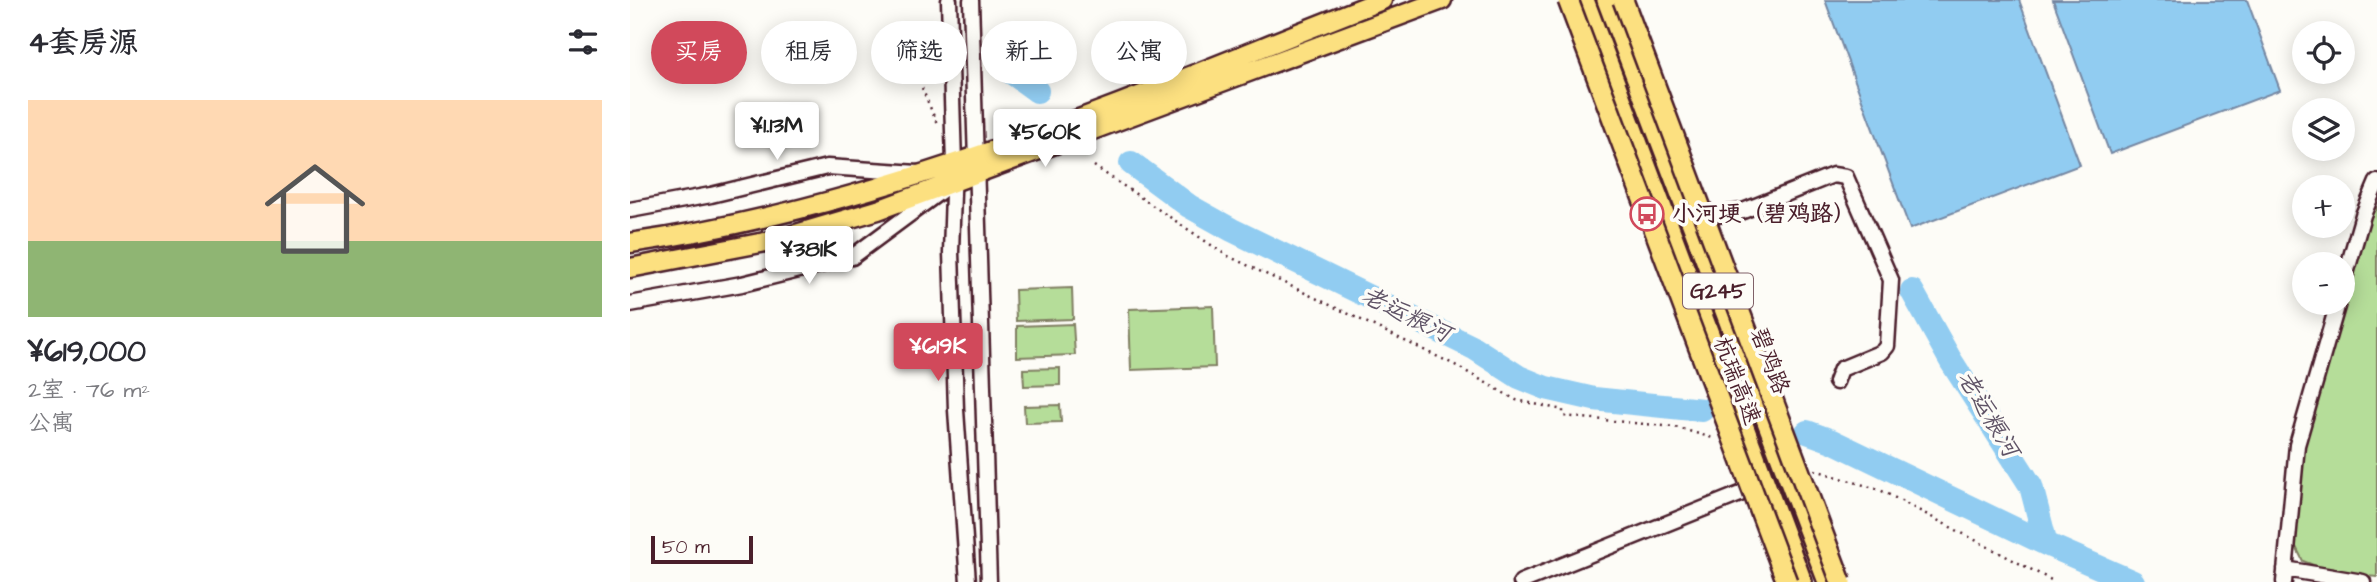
<!DOCTYPE html>
<html lang="zh">
<head>
<meta charset="utf-8">
<style>
  :root { --surface:#fff; --page:#f2f2f3; --text:#2b2b33; --muted:#7c7c81; --accent:#d1495b }
  body { margin:0; font-family:"Architects Daughter","LXGW WenKai TC",sans-serif; background:var(--page); color:var(--text); height:100vh; display:flex; flex-direction:column; font-size:26px; white-space:nowrap }
  * { box-sizing:border-box; margin:0 }
  p { font-size:23px; color:var(--muted) }
  .icon { flex:none; width:38px; height:38px; fill:none; stroke:currentColor; stroke-width:2; stroke-linecap:round; stroke-linejoin:round }
  .map { position:relative; flex:1; overflow:hidden }
  .drawer { display:flex; flex-direction:column; background:var(--surface); width:630px }
  .drawer>* { flex:none }
  .guide { position:absolute; left:21px; top:21px; width:665px; height:63px; display:flex; gap:14px }
  .buttons { position:absolute; left:1662px; top:21px; display:grid; gap:14px }
  .buttons a { display:grid; place-items:center; width:63px; height:63px; border-radius:50%; background:var(--surface); box-shadow:0 4px 18px #0003; font-size:35px }
  .scale { position:absolute; left:21px; bottom:18px; width:102px; box-sizing:border-box; padding-left:7px; border:4px solid #4a1f2b; border-top:0; font-size:19px; line-height:24px; white-space:nowrap; color:#4a1f2b; -webkit-text-stroke:5px #fdfcf7; paint-order:stroke }
  .price { position:absolute; translate:-50% -60px; padding:0 16px; border-radius:7px; background:#fff; color:#222; font-size:23px; line-height:46px; filter:drop-shadow(0 2px 4px #0008) }
  .price::after { content:''; position:absolute; left:50%; top:42px; width:21px; height:16px; margin-left:-10px; background:inherit; clip-path:polygon(0 0,100% 0,50% 100%) }
  .price.on { background:var(--accent); color:#fff }
  ul { padding:0; list-style:none }
  li { display:grid; align-content:center; gap:14px; height:371px; padding:0 28px }
  li span { display:grid; place-items:center; height:217px; border-radius:0px; color:#555 }
  li>.icon { margin-inline-start:auto }
  span .icon { width:126px; height:126px; fill:#fffc; stroke-width:1 }
  li b { font-size:30px }
  h2 { display:flex; justify-content:space-between; align-items:center; height:84px; padding:0 28px; font-size:30px }
  .chip { padding:0 24px; border-radius:32px; background:var(--surface); box-shadow:0 4px 18px #0003; font-size:24px; line-height:63px }
  .chip.on { background:var(--accent); color:#fff }
  main { display:flex; flex:1; min-height:0 }
  .map>svg:first-child { display:block }
  .green { fill:#b5dd99; stroke:#807e62; stroke-width:2 }
  .water { fill:#91ccf1; stroke:#7587a2; stroke-width:2 }
  .lines { fill:none; stroke-linecap:round; stroke-linejoin:round }
  .river { stroke:#91ccf1; stroke-width:24 }
  .minor-casing { stroke:#4a1f2b; stroke-width:19 }
  .major-casing { stroke:#4a1f2b; stroke-width:23 }
  .highway-casing { stroke:#4a1f2b; stroke-width:24 }
  .path { stroke:#4a1f2b; stroke-width:2.5; stroke-dasharray:2 5; stroke-linecap:butt }
  .minor { stroke:#fdfcf7; stroke-width:14 }
  .major { stroke:#fce080; stroke-width:18 }
  .highway { stroke:#fce080; stroke-width:19 }
  .highway-bridge-casing { stroke:#4a1f2b; stroke-width:24; stroke-linecap:butt }
  .highway-bridge { stroke:#fce080; stroke-width:19 }
  .labels { text-anchor:middle; dominant-baseline:central; stroke-width:7; stroke-linejoin:round; paint-order:stroke }
  .shield { fill:#fdfcf7; stroke:#806168; stroke-width:2 }
  .shield-label { font-size:21px; font-weight:bold; fill:#4a1f2b }
  .poi-label { font-size:23px; font-weight:bold; fill:#4a1f2b; stroke:#fdfcf7; text-anchor:start }
  .street-label { font-size:23px; fill:#4a1f2b; stroke:#fdfcf7 }
  .water-label { font-size:24px; font-style:italic; fill:#5f5366; stroke:#fdfcf7 }
</style>
</head>
<body>
<main>
<section class="drawer">
<h2>4套房源<svg class="icon" aria-label="filters" viewBox="0 0 24 24"><path d="M4 7h16M4 17h16"/><circle cx="9" cy="7" r="2"/><circle cx="15" cy="17" r="2"/></svg></h2>
<ul>
<li><span style="background:linear-gradient(#ffd9b3 65%,#8fb573 0)"><svg class="icon" aria-label="home" viewBox="0 0 24 24"><path d="M3 11l9-7 9 7M6 9v11h12V9"/></svg></span><div><b>¥619,000</b><p>2室 · 76 m²</p><p>公寓</p></div></li>
</ul>
</section>
<div class="map">
<svg width="1747" height="582" viewBox="0 0 1747 582">
  <rect width="100%" height="100%" fill="#fdfcf7"/>
  <filter id="ink" filterUnits="userSpaceOnUse"><feTurbulence type="fractalNoise" baseFrequency=".0143" numOctaves="2"/><feDisplacementMap in="SourceGraphic" scale="14" xChannelSelector="R" yChannelSelector="G"/><feConvolveMatrix kernelMatrix="1 2 1 2 8 2 1 2 1" color-interpolation-filters="sRGB"/></filter>
  <g filter="url(#ink)">
    <path class="green" d="M1747 193V577L1704 573 1673 561 1661 537 1674 435 1736 217Z
      M442 288 443 319 386 321 385 290Z
      M583 306 585 367 501 370 499 309Z
      M443 324 445 355 387 357V326Z
      M430 368V385L394 386 393 369Z
      M430 405 431 422 395 423 394 406Z"/>
    <path class="water" d="M1195 0H1389L1450 165 1280 229Z
      M1423 0H1617L1650 90 1480 154Z"/>
    <g class="lines">
      <path class="river" d="M374 67 407 91
        M501 163 559 206 602 230 844 348 889 377 916 388 964 399 1072 410
        M1282 291 1321 361 1401 486 1416 544
        M1177 432 1202 441 1416 544 1503 582"/>
      <defs>
        <path id="minor" d="M319 0 324 164 321 252 326 410 338 582
          M341 0 359 582
          M0 210 81 195 197 167 288 173
          M1067 223 1087 215 1113 211 1203 175 1216 177 1261 280 1257 346 1252 352 1211 369 1206 382
          M1713 284 1733 215 1747 182
          M0 304 112 284 222 257 311 191
          M1655 569 1733 582
          M891 582 1130 486
          M1654 582 1667 445 1708 303"/>
        <path id="major" d="M0 243C263 206 507 95 752 0
          M0 268 146 240 248 210 812 0"/>
        <path id="highway" d="M954 0 1172 582
          M977 0 1198 582"/>
      </defs>
      <use href="#minor" class="minor-casing"/>
      <use href="#major" class="major-casing"/>
      <use href="#highway" class="highway-casing"/>
      <path class="path" d="M292 88 308 126
        M464 166 596 255 825 365 886 400 933 410V416L1045 427 1086 439
        M1185 470 1250 490 1425 582"/>
      <use href="#minor" class="minor"/>
      <use href="#major" class="major"/>
      <use href="#highway" class="highway"/>
      <defs>
        <path id="highway-bridge" d="M938 0 1157 582
          M993 0 1211 582"/>
      </defs>
      <use href="#highway-bridge" class="highway-bridge-casing"/>
      <use href="#highway-bridge" class="highway-bridge"/>
    </g>
  </g>
  <defs>
    <symbol id="bus-ring" viewBox="-11 -11 22 22"><circle r="9.5" fill="#fdfcf7" stroke="#d1495b" stroke-width="1.5"/><path d="M-5-6H5V4H4V6H2V4H-2V6H-4V4H-5ZM-3.5-4V0h7V-4ZM-3.5 1.2v1.5H-2V1.2ZM2 1.2v1.5H3.5V1.2Z" fill="#d1495b"/></symbol>
  </defs>
  <g fill-rule="evenodd">
    <use href="#bus-ring" x="998" y="195" width="38" height="38"/>
  </g>
  <g class="labels">
    <rect class="shield" x="1053" y="273.5" width="70" height="35" rx="5"/>
    <g class="shield-label">
      <text x="1088" y="291">G245</text>
    </g>
    <g class="poi-label">
      <text x="1042" y="214">小河埂（碧鸡路）</text>
    </g>
    <g class="street-label">
      <text transform="translate(1140 361) rotate(69)">碧鸡路</text>
      <text transform="translate(1107 381) rotate(69)">杭瑞高速</text>
    </g>
    <g class="water-label">
      <text transform="translate(776 315) rotate(26)">老运粮河</text>
      <text transform="translate(1358 414) rotate(59)">老运粮河</text>
    </g>
  </g>
</svg>
<div class="buttons">
<a><svg class="icon" aria-label="locate" viewBox="0 0 24 24"><circle cx="12" cy="12" r="6"/><path d="M12 2v4M12 18v4M2 12h4M18 12h4"/></svg></a>
<a><svg class="icon" aria-label="layers" viewBox="0 0 24 24"><path d="M12 4l9 5-9 5-9-5zM3 14l9 5 9-5"/></svg></a>
<a>+</a>
<a>−</a>
</div>
<div class="scale">50 m</div>
<b class="price" style="left:147px;top:162px">¥1.13M</b>
<b class="price" style="left:415px;top:169px">¥560K</b>
<b class="price" style="left:179px;top:286px">¥381K</b>
<b class="price on" style="left:308px;top:383px">¥619K</b>
<div class="guide">
<a class="chip on">买房</a>
<a class="chip">租房</a>
<a class="chip">筛选</a>
<a class="chip">新上</a>
<a class="chip">公寓</a>
</div>
</div>
</main>
</body>
</html>
